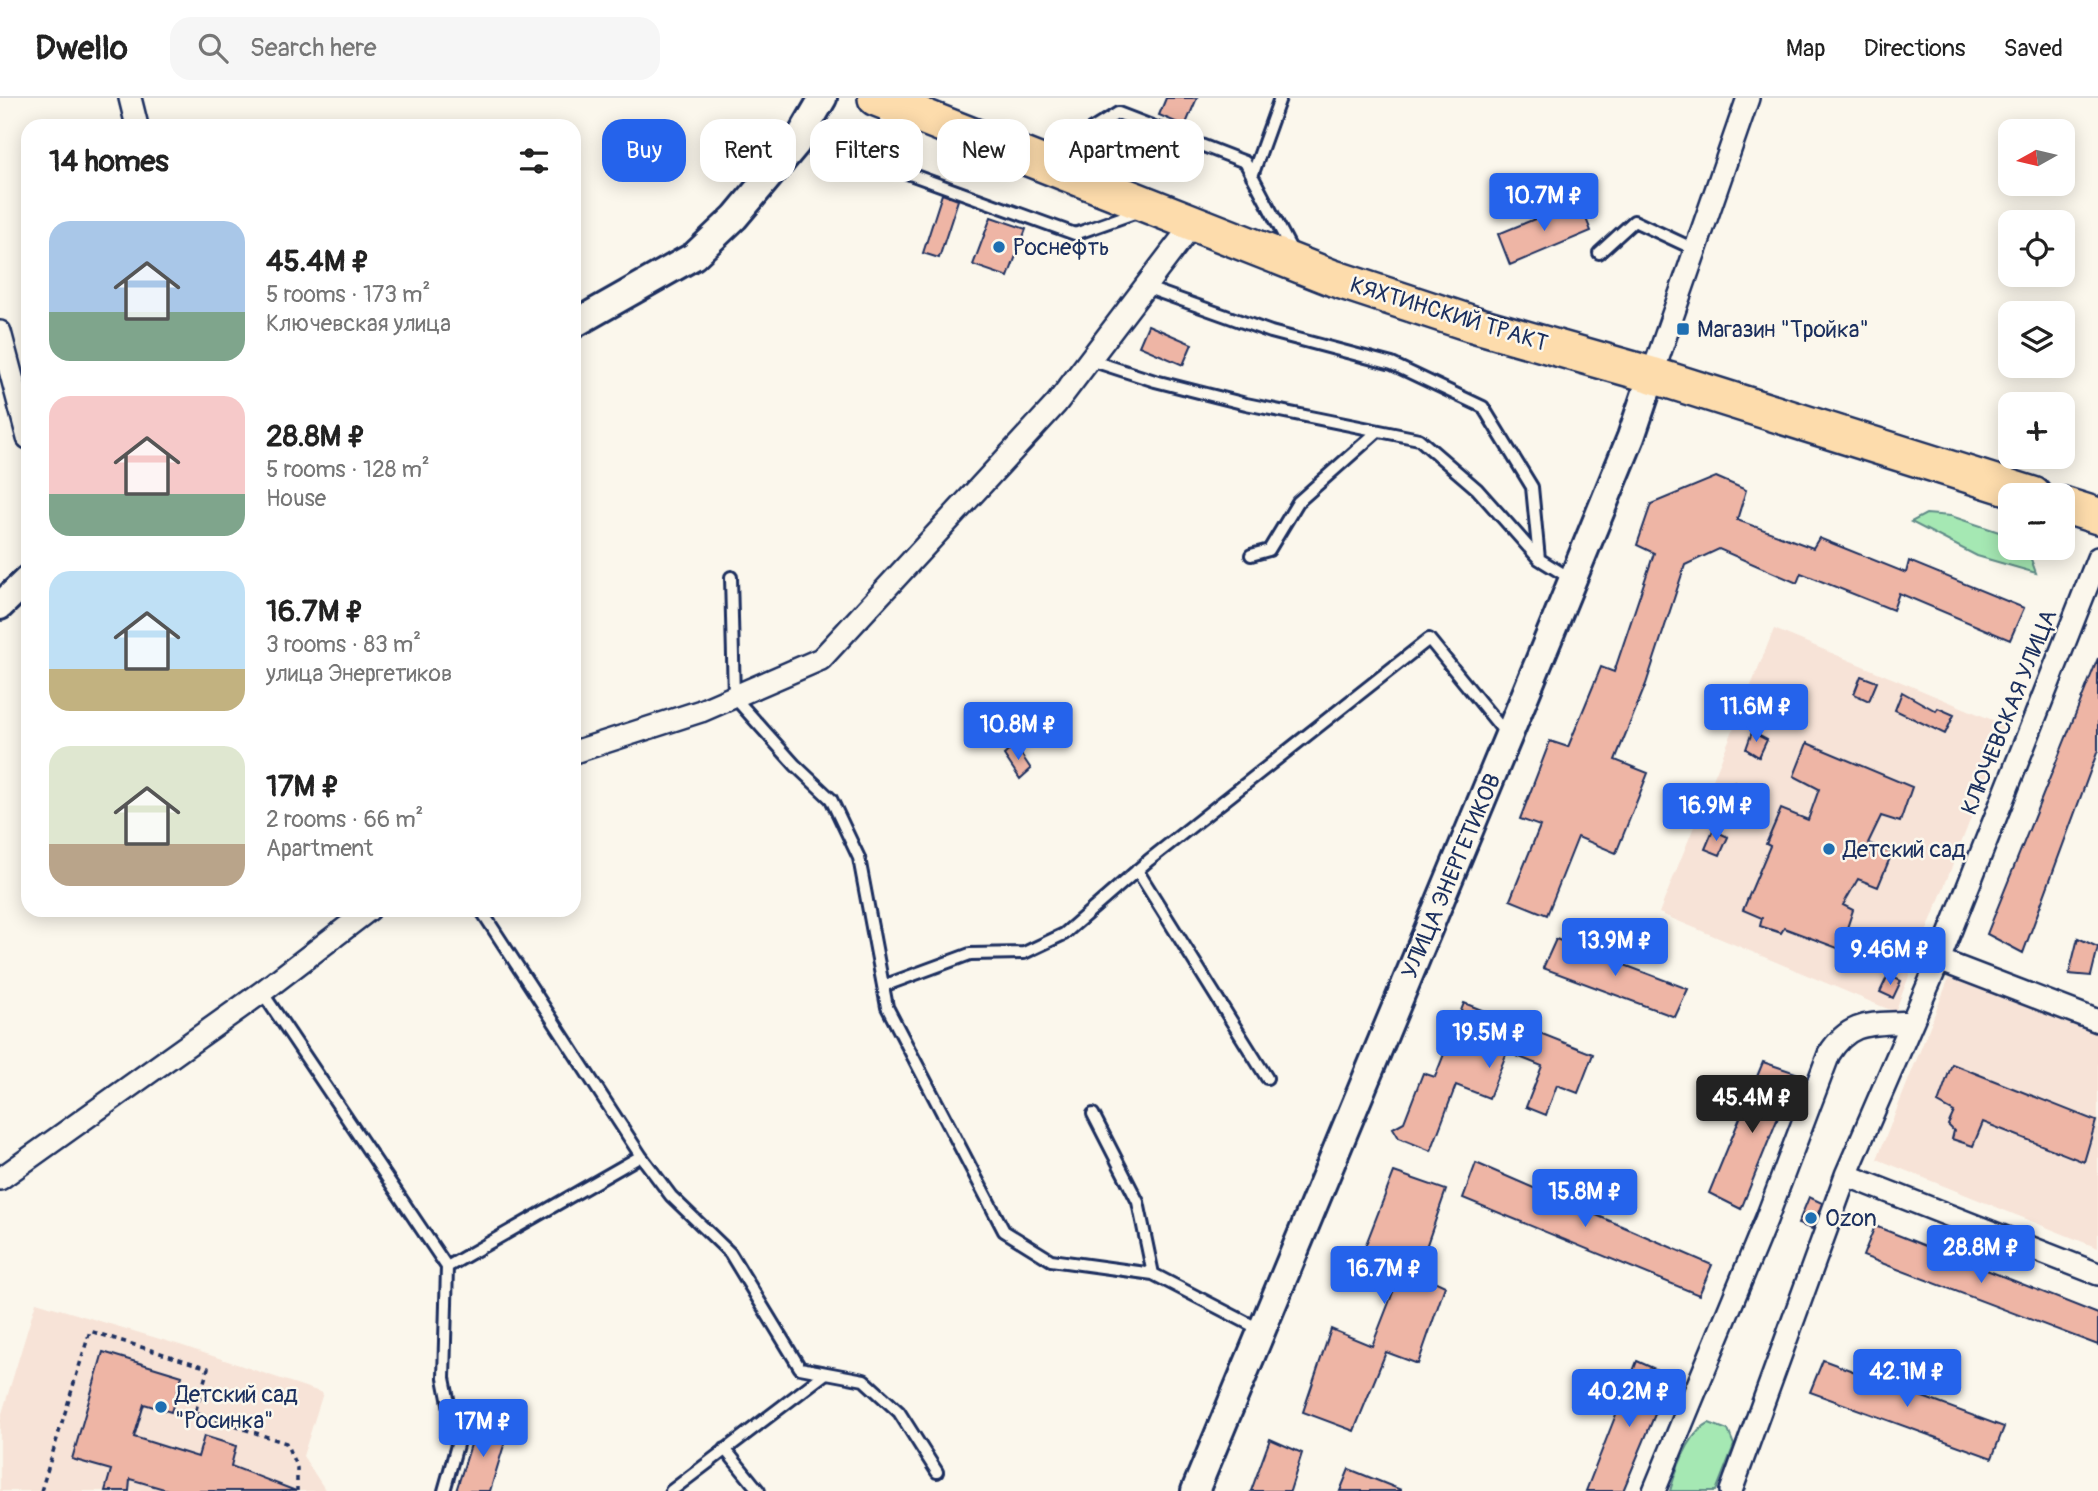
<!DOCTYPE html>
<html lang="en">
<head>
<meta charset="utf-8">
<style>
  :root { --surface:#fff; --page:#f6f6f6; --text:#222; --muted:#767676; --line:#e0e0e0; --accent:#2563eb }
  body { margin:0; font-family:Pangolin,sans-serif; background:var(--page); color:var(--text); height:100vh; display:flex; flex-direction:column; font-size:26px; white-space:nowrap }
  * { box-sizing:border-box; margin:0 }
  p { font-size:23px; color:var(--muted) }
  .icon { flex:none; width:38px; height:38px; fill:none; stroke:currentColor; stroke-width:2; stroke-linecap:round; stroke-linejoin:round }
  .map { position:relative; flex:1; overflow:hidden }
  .drawer { position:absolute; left:21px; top:21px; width:560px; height:798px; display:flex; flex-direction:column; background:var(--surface); border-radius:21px; box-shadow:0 4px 18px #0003 }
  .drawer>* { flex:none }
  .guide { position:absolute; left:602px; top:21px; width:665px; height:63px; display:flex; gap:14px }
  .needle { width:46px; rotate:262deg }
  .buttons { position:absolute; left:1998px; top:21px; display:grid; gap:14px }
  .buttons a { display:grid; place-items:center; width:77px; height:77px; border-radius:14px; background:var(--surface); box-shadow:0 4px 18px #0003; font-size:35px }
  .price { position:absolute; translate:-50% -60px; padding:0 16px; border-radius:7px; background:var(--accent); color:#fff; font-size:23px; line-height:46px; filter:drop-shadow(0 2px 4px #0008) }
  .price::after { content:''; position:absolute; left:50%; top:42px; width:21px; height:16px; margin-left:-10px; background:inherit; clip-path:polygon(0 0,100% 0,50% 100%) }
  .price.on { background:#222; color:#fff }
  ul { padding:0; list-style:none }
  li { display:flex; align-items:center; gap:21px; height:175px; padding:0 28px }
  li span { display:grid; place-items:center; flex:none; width:196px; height:140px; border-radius:21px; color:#555 }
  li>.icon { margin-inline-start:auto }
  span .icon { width:84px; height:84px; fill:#fffc; stroke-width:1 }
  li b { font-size:30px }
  h2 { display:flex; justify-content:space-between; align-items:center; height:84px; padding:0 28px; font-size:30px }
  .tag { padding:0 24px; border-radius:21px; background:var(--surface); box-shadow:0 4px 18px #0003; font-size:24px; line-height:63px }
  .tag.on { background:var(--accent); color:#fff }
  header { display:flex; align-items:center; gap:42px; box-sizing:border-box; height:98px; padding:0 35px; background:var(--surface); border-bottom:2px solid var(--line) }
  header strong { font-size:33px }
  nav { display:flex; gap:38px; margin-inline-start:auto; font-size:24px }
  .search { width:490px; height:63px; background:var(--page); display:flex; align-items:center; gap:18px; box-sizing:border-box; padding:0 24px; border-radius:21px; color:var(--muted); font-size:26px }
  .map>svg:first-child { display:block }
  .built { fill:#f7e3d7 }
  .green { fill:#a5e8b3; stroke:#608c88; stroke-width:2 }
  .building { fill:#eeb5a5; stroke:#1b2f5e; stroke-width:2 }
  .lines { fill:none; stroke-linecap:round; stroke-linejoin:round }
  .service-casing { stroke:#1b2f5e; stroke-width:16 }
  .minor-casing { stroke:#1b2f5e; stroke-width:26 }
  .tertiary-casing { stroke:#1b2f5e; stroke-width:32 }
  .trunk-casing { stroke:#1b2f5e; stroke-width:40 }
  .path { stroke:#1b2f5e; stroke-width:3.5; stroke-dasharray:5 5; stroke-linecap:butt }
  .service { stroke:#fbf7ec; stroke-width:10 }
  .minor { stroke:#fbf7ec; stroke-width:21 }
  .tertiary { stroke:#fbf7ec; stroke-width:26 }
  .trunk { stroke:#fddcac; stroke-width:35 }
  .poi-dot { fill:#1f6fb2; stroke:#fbf7ec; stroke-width:2.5 }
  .labels { text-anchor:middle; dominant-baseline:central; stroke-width:5; stroke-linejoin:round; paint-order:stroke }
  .poi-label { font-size:23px; fill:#1b2f5e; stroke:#fbf7ec; text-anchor:start }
  .street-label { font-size:23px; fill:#1b2f5e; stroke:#fbf7ec }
</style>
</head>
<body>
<header>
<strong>Dwello</strong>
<div class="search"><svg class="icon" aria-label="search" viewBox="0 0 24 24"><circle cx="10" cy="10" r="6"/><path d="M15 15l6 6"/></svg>Search here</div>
<nav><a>Map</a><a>Directions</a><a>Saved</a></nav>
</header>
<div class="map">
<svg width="2098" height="1393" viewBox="0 0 2098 1393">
  <rect width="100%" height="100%" fill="#fbf7ec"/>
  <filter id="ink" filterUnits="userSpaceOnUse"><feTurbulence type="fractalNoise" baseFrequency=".0143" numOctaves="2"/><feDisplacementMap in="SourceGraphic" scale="14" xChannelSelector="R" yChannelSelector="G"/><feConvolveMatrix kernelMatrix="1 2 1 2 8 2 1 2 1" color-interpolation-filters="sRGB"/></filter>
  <g filter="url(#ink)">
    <path class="built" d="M1774 531 2007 628 1895 914 1659 815Z
      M1951 875 2098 934V1150L1877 1061Z
      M36 1204 180 1247 323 1295 303 1358 326 1393H0V1322Z"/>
    <path class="green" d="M1926 416 1951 418 2011 438V450H2027L2036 475 1977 458 1911 424Z
      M1709 1325 1728 1332 1734 1347 1716 1393H1670C1676 1372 1688 1335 1709 1325Z"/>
    <path class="building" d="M1166 0H1197L1185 28 1159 17Z
      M942 96 958 102 939 160 923 155Z
      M1579 103 1591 133 1510 167 1498 136Z
      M991 119 1026 131 1008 179 973 167Z
      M1148 227 1192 246 1183 267 1139 248Z
      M1716 379 1746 392 1737 422 1813 450 1819 440 1906 475 1909 463 2024 510 2010 542 1899 495 1893 512 1801 475 1797 485 1719 451 1685 467 1646 586 1615 662 1648 675 1616 755 1578 739 1547 817 1510 802 1540 728 1520 721 1550 643 1568 649 1601 569 1614 574 1654 455 1637 447 1651 406Z
      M2098 560V652L2023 855 1987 836Z
      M1861 578 1877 584 1869 603 1854 596Z
      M1902 594 1936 613 1938 610 1954 617 1945 636 1895 612Z
      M1752 634 1767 642 1759 659 1746 651Z
      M1807 645 1912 689 1900 724 1881 718 1868 745 1892 755 1878 789 1858 781 1843 807 1853 812 1840 851 1784 830 1781 835 1760 828 1762 820 1743 812 1770 748 1766 746 1781 711 1808 722 1819 691 1794 678Z
      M1015 647 1031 671 1020 681 1004 657Z
      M1733 684 1749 691 1742 709 1726 702Z
      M1713 732 1728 739 1720 757 1705 751Z
      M2078 840 2098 849 2091 878 2069 876Z
      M1556 841 1688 891 1675 919 1543 870Z
      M1888 877 1901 883 1893 900 1880 894Z
      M1464 905 1593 956 1578 995 1557 987 1546 1017 1526 1009 1542 968 1507 954 1489 1000 1456 987 1431 1053 1399 1040 1393 1030 1404 1024 1423 975 1435 979Z
      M1763 964 1796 975 1741 1111 1709 1095Z
      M1952 966 2096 1023 2084 1064 1983 1024 1973 1048 1952 1041 1954 1033 1948 1027 1954 1014 1938 1005Z
      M1476 1065 1712 1167 1699 1197 1463 1100Z
      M1394 1074 1446 1092 1417 1175 1445 1188 1418 1266 1386 1254 1354 1333 1303 1314 1331 1231 1372 1248 1402 1171 1363 1154Z
      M1809 1099 1822 1105 1812 1131 1798 1126Z
      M1875 1128 2098 1216V1247L1863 1158Z
      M103 1254 182 1278 171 1314 144 1306 134 1339 198 1359 204 1338 236 1348 231 1368 296 1393H171L130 1381 129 1393H105L111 1372 72 1361Z
      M1823 1262 2004 1329 1992 1360 1810 1294Z
      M1637 1263 1671 1278 1623 1393H1586Z
      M478 1325 508 1334 490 1393H456Z
      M1270 1341 1302 1355 1290 1393H1251Z
      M1349 1371 1401 1392V1393H1340Z"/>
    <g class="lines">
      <defs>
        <path id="service" d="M884 12 896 71 1075 136 1140 113
          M1047 59 1118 15 1245 64 1292 153
          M1252 78 1280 0
          M1599 155 1634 123 1694 151
          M1145 189 1271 234 1392 266 1483 309 1532 389 1539 461 1573 482
          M1090 262 1155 283 1246 306 1419 341 1477 391 1539 461
          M1251 457 1269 452 1298 404 1378 333
          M731 479 734 599 795 667 831 701 859 760 887 909 1004 1133 1051 1162 1153 1176 1263 1233
          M1137 772 1267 980
          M481 812 641 1058 671 1098 730 1155 800 1270 864 1282 899 1314 937 1374
          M883 888 970 856 1024 855 1064 836 1149 762 1429 541 1507 637
          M262 894 447 1169
          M1093 1016 1138 1104 1153 1176
          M725 1351 759 1393
          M444 1393 457 1347 444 1280 447 1169 641 1058
          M671 1393 826 1275"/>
        <path id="minor" d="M130 0 137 28
          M0 234 28 340
          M1652 277 1748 0
          M574 654 701 613 821 561 1056 306 1195 123
          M1939 862 2098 923
          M1846 1077 2098 1176
          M0 1081 262 894 369 812
          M1654 1393 1766 1122 1829 956C1851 921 1872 927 1910 924
          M1731 1393 1846 1077 1939 862 2098 460"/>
        <path id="tertiary" d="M574 226 694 158 735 119 796 46 823 0
          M0 508 28 481
          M1195 1393 1508 639 1631 339 1652 277"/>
        <path id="trunk" d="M876 0 1333 180 1473 226 1652 277 2033 397
          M2063 407 2098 418"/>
      </defs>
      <use href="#service" class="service-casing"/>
      <use href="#minor" class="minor-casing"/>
      <use href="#tertiary" class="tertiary-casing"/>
      <use href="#trunk" class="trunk-casing"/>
      <path class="path" d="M41 1393 90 1233 208 1270 195 1315 286 1345 297 1370V1393"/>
      <use href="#service" class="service"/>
      <use href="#minor" class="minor"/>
      <use href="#tertiary" class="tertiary"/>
      <use href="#trunk" class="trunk"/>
    </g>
  </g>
  <g class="poi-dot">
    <circle cx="999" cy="149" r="7"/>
    <rect x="1676" y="224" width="14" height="14" rx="3.5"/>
    <circle cx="1829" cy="751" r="7"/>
    <circle cx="1811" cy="1120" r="7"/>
    <circle cx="161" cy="1309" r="7"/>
  </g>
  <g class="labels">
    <g class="poi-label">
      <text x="1013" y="149">Роснефть</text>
      <text x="1697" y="231">Магазин "Тройка"</text>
      <text x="1843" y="751">Детский сад</text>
      <text x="1825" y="1120">Ozon</text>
      <text x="175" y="1296">Детский сад<tspan x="175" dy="26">"Росинка"</tspan></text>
    </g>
    <g class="street-label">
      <text transform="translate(1449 216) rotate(17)">КЯХТИНСКИЙ ТРАКТ</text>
      <text transform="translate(2009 614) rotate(-68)">КЛЮЧЕВСКАЯ УЛИЦА</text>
      <text transform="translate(1451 778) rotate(-67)">УЛИЦА ЭНЕРГЕТИКОВ</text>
    </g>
  </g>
</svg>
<div class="buttons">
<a><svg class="needle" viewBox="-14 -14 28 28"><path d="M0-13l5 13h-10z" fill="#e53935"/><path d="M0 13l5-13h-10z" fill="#767676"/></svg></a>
<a><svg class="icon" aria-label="locate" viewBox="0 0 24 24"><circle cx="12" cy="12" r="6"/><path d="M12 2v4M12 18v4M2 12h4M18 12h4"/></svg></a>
<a><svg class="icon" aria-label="layers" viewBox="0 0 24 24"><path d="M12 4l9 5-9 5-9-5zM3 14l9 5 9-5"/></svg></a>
<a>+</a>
<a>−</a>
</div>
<b class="price" style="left:1544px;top:135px">10.7M ₽</b>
<b class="price" style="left:1756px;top:646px">11.6M ₽</b>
<b class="price" style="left:1018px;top:664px">10.8M ₽</b>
<b class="price" style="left:1716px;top:745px">16.9M ₽</b>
<b class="price" style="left:1615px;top:880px">13.9M ₽</b>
<b class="price" style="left:1890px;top:889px">9.46M ₽</b>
<b class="price" style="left:1489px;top:972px">19.5M ₽</b>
<b class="price on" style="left:1752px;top:1037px">45.4M ₽</b>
<b class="price" style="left:1585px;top:1131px">15.8M ₽</b>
<b class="price" style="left:1981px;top:1187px">28.8M ₽</b>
<b class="price" style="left:1384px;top:1208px">16.7M ₽</b>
<b class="price" style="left:1907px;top:1311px">42.1M ₽</b>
<b class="price" style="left:1629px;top:1331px">40.2M ₽</b>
<b class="price" style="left:483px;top:1361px">17M ₽</b>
<div class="guide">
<a class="tag on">Buy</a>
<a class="tag">Rent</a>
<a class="tag">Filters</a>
<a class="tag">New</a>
<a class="tag">Apartment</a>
</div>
<section class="drawer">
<h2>14 homes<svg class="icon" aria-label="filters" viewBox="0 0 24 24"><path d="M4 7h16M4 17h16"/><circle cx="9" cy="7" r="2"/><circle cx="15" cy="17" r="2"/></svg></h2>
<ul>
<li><span style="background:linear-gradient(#a9c7e8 65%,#7fa58c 0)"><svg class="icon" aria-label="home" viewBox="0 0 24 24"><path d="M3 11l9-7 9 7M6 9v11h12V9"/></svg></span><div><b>45.4M ₽</b><p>5 rooms · 173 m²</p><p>Ключевская улица</p></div></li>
<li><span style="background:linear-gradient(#f6c9c9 70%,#7fa58c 0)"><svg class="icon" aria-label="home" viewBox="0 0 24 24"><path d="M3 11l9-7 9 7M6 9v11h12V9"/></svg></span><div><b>28.8M ₽</b><p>5 rooms · 128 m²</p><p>House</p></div></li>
<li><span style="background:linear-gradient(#bfe0f5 70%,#c2b280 0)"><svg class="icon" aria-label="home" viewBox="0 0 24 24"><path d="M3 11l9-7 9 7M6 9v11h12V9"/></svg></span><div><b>16.7M ₽</b><p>3 rooms · 83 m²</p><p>улица Энергетиков</p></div></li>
<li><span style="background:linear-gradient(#dfe7d0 70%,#b9a48a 0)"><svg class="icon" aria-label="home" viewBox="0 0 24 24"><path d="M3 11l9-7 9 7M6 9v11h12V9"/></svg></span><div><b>17M ₽</b><p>2 rooms · 66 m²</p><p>Apartment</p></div></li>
</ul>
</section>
</div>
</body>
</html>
